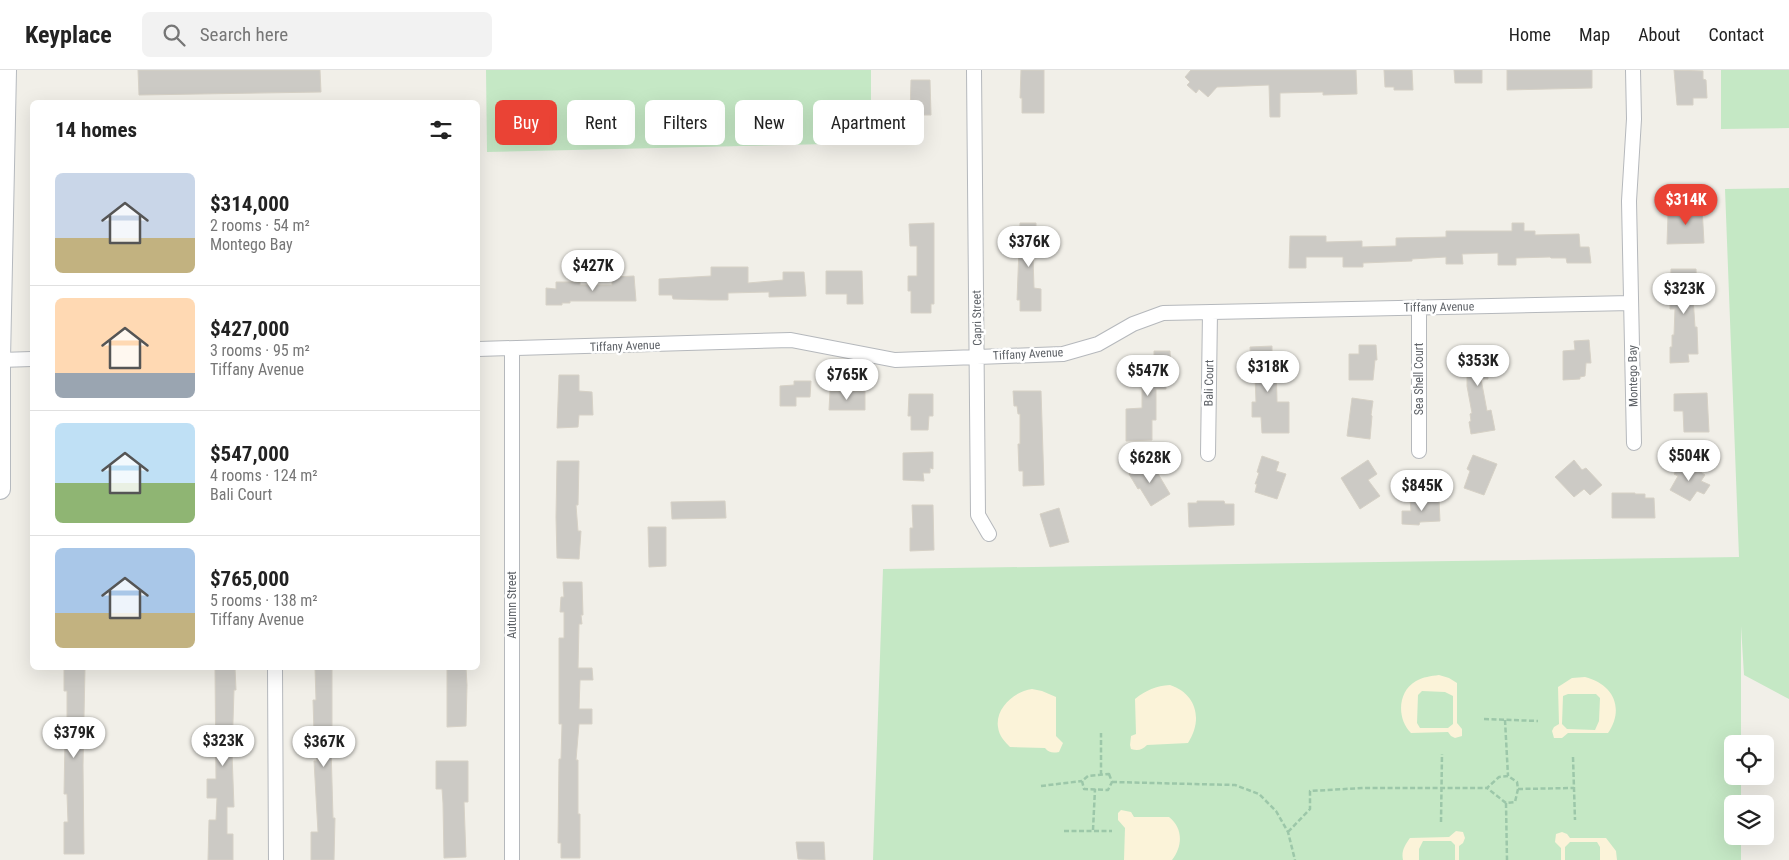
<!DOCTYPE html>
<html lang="en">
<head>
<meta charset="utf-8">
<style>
  :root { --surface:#fff; --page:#f2f2f2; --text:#222; --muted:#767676; --line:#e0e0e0; --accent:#ea4335 }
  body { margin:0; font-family:"Roboto Condensed",sans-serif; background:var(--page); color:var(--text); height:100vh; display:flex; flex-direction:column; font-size:19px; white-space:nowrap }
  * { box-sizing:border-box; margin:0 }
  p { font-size:16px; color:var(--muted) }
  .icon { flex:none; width:28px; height:28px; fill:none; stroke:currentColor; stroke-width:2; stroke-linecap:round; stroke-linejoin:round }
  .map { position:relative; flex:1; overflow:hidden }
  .panel { position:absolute; left:30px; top:30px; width:450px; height:570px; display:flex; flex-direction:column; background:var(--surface); border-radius:8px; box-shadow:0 5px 20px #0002 }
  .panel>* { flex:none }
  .banner { position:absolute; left:495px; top:30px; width:475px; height:45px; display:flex; gap:10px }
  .buttons { position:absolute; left:1724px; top:665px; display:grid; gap:10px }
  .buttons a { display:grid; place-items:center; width:50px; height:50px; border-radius:8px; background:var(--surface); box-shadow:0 5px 20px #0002; font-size:25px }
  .price { position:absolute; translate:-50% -42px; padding:0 11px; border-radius:18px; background:#fff; color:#222; font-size:16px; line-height:32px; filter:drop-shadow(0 1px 2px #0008) }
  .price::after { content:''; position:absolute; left:50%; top:30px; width:15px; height:11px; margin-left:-8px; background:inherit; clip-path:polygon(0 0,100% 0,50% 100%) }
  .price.active { background:var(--accent); color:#fff }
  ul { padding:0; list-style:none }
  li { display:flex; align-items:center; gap:15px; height:125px; padding:0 25px }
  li+li { border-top:1px solid var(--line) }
  li span { display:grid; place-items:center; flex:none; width:140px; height:100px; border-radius:8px; color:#555 }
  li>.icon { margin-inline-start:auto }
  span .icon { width:60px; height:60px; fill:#fffc; stroke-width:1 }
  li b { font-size:21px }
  h2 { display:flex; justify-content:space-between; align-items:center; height:60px; padding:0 25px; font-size:21px }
  .tag { padding:0 18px; border-radius:8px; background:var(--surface); box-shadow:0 5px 20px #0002; font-size:18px; line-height:45px }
  .tag.active { background:var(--accent); color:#fff }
  header { display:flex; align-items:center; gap:30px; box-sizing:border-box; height:70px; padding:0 25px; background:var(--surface); border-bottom:1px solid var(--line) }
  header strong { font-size:24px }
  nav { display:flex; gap:28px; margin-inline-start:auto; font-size:18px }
  .search { width:350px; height:45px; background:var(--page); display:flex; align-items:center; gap:12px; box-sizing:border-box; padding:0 18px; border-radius:8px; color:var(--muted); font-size:19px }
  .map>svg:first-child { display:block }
  .green { fill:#c5e8c5 }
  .sand { fill:#fbf3d9; fill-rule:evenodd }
  .building { fill:#cccac5; stroke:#d6d1c6 }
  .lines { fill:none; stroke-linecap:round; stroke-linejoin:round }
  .minor-casing { stroke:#b5b8bc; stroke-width:16 }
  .secondary-casing { stroke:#b6babf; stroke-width:22 }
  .path { stroke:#9cc7a9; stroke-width:2.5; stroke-dasharray:5 2.5; stroke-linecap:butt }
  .minor { stroke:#fff; stroke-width:14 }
  .secondary { stroke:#fff; stroke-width:20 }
  .labels { text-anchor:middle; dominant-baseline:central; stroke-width:5; stroke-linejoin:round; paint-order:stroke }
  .street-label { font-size:12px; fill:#5f6368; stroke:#fff }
</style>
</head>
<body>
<header>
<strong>Keyplace</strong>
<div class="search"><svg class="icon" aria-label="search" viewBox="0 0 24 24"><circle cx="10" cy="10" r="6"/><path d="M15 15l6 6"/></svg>Search here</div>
<nav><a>Home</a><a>Map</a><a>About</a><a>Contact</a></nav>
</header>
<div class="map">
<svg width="1789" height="790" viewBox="0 0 1789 790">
  <rect width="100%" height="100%" fill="#f1efe8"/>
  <path class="green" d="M486 0H871V73L487 82Z
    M1721 0H1789V58L1721 59Z
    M1789 118V629L1744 605 1741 556V674H1732V706H1741V734H1732V766H1741V790H873L883 499 1739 487 1725 119Z"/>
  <path class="sand" d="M1439 605 1449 608 1457 613V653L1462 659V666L1455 668 1451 666 1448 662 1411 663C1397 649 1397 622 1416 611 1423 607 1431 606 1439 605ZM1422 621 1445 622 1453 626V654L1448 658H1420L1417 653 1418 625Z
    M1585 607C1613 614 1625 638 1608 663H1568L1562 668H1554L1552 661 1554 657 1559 654 1558 617 1572 608ZM1568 624H1596L1600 628 1599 651 1595 660 1567 659 1562 654 1563 626Z
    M1170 615C1197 624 1203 650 1188 673L1147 675C1142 680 1138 681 1131 679L1130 675 1131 666 1136 664 1135 629C1146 620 1156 616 1170 615Z
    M1032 619 1042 621 1056 627V666L1063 673 1059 682C1053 683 1049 683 1045 678L1010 677C1005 672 999 666 998 657 995 638 1015 621 1032 619Z
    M1121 740 1131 742 1134 747H1169C1183 758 1183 776 1172 790H1124L1125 758 1118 750V743Z
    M1456 761 1463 762 1465 768 1463 773 1459 776V790H1455V775L1451 771H1423L1419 779V790H1403C1401 781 1405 775 1410 768L1449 767Z
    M1562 762 1567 764 1570 768H1606L1616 781 1617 790H1600V777L1597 772H1570L1565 777V790H1561V778L1555 772 1556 764Z"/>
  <path class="building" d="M138 0H320L321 22 139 25Z
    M1021 0H1044V43H1022V28H1020Z
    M1191 0H1356L1357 24 1323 25V22L1280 23V47H1270L1269 15 1217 17 1208 27 1199 19 1196 23 1187 15 1190 12 1185 7Z
    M1384 0H1412L1413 20H1394V17H1385Z
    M1454 0H1482V13H1455Z
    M1507 0H1592V18L1507 20Z
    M1674 0 1703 1V9L1706 10 1707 28H1693V35H1677Z
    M911 10H930L931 45H910Z
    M1677 137H1702L1704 173 1667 174 1668 145 1677 144Z
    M934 153V234H931V243H911V221H908V206H917V176H910L909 154Z
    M1020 153H1036V167H1042V187H1033L1034 218 1041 219V241H1020V230H1017Z
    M1512 153H1524V161H1535V165L1579 164 1580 177H1589L1591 193H1567L1566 188H1551L1550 187 1516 188V195H1498V183L1462 184 1463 194H1446V187L1412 189V191L1363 193V197H1343V187H1306V198H1289L1290 166H1326V172L1362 171V177L1396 176V168L1446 167V161H1512Z
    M711 197H748V213L783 210V202H804L806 226 769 227V222L728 223V230H711L673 229 672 225H659V209L711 206Z
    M1671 199H1696L1697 227H1693L1695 257H1697L1698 284H1688L1689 292 1670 293V277H1672V265H1674L1675 239H1670Z
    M826 201H862L863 234H847V224H826Z
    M634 206 636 231H570V233H562V235H546V218L556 219V212H580V215H612V207Z
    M1589 270 1591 293H1586L1585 306 1580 307V309L1563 310V281L1575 280 1574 271Z
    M1359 275H1376L1377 290H1375L1373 310H1349V284H1359Z
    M1272 276V290H1276L1277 332H1289V363H1262L1261 347H1252V332H1256L1255 306 1253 307V293H1251L1250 277Z
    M1460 276H1488V309H1481L1487 341 1491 340 1495 360 1471 364 1469 352 1471 351 1470 344 1472 343 1467 316V290L1460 289Z
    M1154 281H1170L1171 303H1166V319H1156V350H1152V370L1126 371V339L1142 338V290H1154Z
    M559 305H579V321L592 322 593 345H579L578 357 557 358Z
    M794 311H811L810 327H796V336H780V316L794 315Z
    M830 321H865V340H829Z
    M1013 321H1041L1044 415 1023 416V401H1019L1018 374H1020V344H1018L1017 336H1014Z
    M1707 323 1709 362H1684L1683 341H1674V324Z
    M909 324H933V346H929L928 360H911V346H908Z
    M1352 328 1373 331 1371 345 1372 346 1370 369 1347 366Z
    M933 382V399L930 398V403H923L924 411 903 410V383Z
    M1473 385 1497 394 1484 425 1464 418 1470 401 1467 399Z
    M1262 386 1279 392 1276 401 1286 404 1277 429 1255 422 1257 414H1255L1259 403 1257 402Z
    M1368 390 1377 404 1368 410 1380 426 1360 439 1341 408Z
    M1574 390 1582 400 1586 398 1602 415 1590 425 1584 419 1574 427 1555 407Z
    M1682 390 1705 405 1701 411 1710 415 1704 424 1697 421 1690 431 1670 420 1678 406 1674 404Z
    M557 391H579L578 435H576L578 461H581L579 489 557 488 556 447Z
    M1151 392 1170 424 1151 436 1140 418 1138 419 1129 404Z
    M1612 423H1635V424H1645V428H1654L1655 448H1612Z
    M1430 428 1431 431 1439 430 1440 451 1420 452 1419 455 1402 454V441H1411L1410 429Z
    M725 431 726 448 672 449 671 432Z
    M1197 431H1224L1225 434H1234V455L1189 457 1188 433H1197Z
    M912 435H933L934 480 910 481V458H913Z
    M1059 438 1069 472 1050 477 1040 444Z
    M648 457H666V496L649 497Z
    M563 512H582L583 545H581L582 554H579L578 598H592L593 610H580L579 639H592V654H579L576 690H578V744H580V788H561V773H558L559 689H561L562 654H559V568H564V542H560L561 527H564Z
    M64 598H85L83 696 84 784H64V752H68L67 724H64L65 669H55V652H67V621H64Z
    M215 598H235L236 620H234L232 683 234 737H227V764H233V790H208L209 750H216L217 728H207V709H216Z
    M315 598H332V676H331L333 748H335L334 790H311V762H318L314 691H317L315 662H314L313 630H316Z
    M447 598H466L467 615 466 656 447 657Z
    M436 691H468V732H464L466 787 444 788 443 733 442 719H436Z
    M796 772H824L825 790 798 789Z"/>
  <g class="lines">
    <defs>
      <path id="minor" d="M974 0 978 445 989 464
        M1633 0 1634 49 1629 131 1634 373
        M1419 237V381
        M478 279 791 270 895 290 1063 284 1098 274 1133 254 1163 243 1631 233
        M512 279V790
        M0 290 32 289
        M1208 384 1210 242
        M275 598 276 790"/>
      <path id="secondary" d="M0 419V290L6 0"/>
    </defs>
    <use href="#minor" class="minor-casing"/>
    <use href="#secondary" class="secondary-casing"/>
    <path class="path" d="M1484 649 1538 651
      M1505 650 1508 706
      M1573 687 1575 750
      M1109 704 1112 712 1108 720 1084 719 1082 711 1088 706Z
      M1101 705V663
      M1112 712 1235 715 1259 724 1276 741 1288 762 1295 790
      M1041 716 1082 711
      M1518 719 1574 718
      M1506 733 1507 790
      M1441 752 1442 684
      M1093 760 1095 719
      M1064 761H1112
      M1288 762 1310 739V721L1363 718H1487L1499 707 1508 706 1517 712 1518 719 1515 732 1506 733 1487 718"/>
    <use href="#minor" class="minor"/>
    <use href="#secondary" class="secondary"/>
  </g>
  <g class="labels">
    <g class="street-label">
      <text transform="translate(1439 237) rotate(-1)">Tiffany Avenue</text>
      <text transform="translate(977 248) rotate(-91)">Capri Street</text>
      <text transform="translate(625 276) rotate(-2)">Tiffany Avenue</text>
      <text transform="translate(1028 284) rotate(-3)">Tiffany Avenue</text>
      <text transform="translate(1633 306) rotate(-91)">Montego Bay</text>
      <text transform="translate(1419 309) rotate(-90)">Sea Shell Court</text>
      <text transform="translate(1209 313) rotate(-89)">Bali Court</text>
      <text transform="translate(512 535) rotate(-90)">Autumn Street</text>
    </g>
  </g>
</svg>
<div class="buttons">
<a><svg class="icon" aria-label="locate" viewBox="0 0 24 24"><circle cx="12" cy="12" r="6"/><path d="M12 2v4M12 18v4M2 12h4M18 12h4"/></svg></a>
<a><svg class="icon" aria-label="layers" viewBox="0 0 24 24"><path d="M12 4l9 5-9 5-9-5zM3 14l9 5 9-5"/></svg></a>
</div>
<b class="price active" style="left:1686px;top:156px">$314K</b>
<b class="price" style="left:1029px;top:198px">$376K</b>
<b class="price" style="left:593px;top:222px">$427K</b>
<b class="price" style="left:1684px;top:245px">$323K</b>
<b class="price" style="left:1478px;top:317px">$353K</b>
<b class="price" style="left:1268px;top:323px">$318K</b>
<b class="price" style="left:1148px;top:327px">$547K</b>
<b class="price" style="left:847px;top:331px">$765K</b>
<b class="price" style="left:1689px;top:412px">$504K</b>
<b class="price" style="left:1150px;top:414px">$628K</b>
<b class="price" style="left:1422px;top:442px">$845K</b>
<b class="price" style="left:74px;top:689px">$379K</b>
<b class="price" style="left:223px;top:697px">$323K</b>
<b class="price" style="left:324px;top:698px">$367K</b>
<div class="banner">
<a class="tag active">Buy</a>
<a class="tag">Rent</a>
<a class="tag">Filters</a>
<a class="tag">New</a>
<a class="tag">Apartment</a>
</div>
<section class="panel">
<h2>14 homes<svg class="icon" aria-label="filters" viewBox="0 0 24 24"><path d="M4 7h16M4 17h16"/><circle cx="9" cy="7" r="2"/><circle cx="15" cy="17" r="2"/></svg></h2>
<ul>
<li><span style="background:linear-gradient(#c9d6e8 65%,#c2b280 0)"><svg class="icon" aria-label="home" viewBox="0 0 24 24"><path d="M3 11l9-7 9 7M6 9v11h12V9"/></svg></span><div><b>$314,000</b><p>2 rooms · 54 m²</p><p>Montego Bay</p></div></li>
<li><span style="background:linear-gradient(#ffd9b3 75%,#9aa5b1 0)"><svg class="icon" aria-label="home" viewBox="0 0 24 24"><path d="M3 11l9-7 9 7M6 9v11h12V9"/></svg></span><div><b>$427,000</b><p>3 rooms · 95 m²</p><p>Tiffany Avenue</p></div></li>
<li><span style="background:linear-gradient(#bfe0f5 60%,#8fb573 0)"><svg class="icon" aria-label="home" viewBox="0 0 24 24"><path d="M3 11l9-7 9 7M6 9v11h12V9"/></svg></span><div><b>$547,000</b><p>4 rooms · 124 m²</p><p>Bali Court</p></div></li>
<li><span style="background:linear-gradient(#a9c7e8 65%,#c2b280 0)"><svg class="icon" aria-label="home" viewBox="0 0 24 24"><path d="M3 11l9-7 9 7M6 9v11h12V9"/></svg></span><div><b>$765,000</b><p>5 rooms · 138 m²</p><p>Tiffany Avenue</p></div></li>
</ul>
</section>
</div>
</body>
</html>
